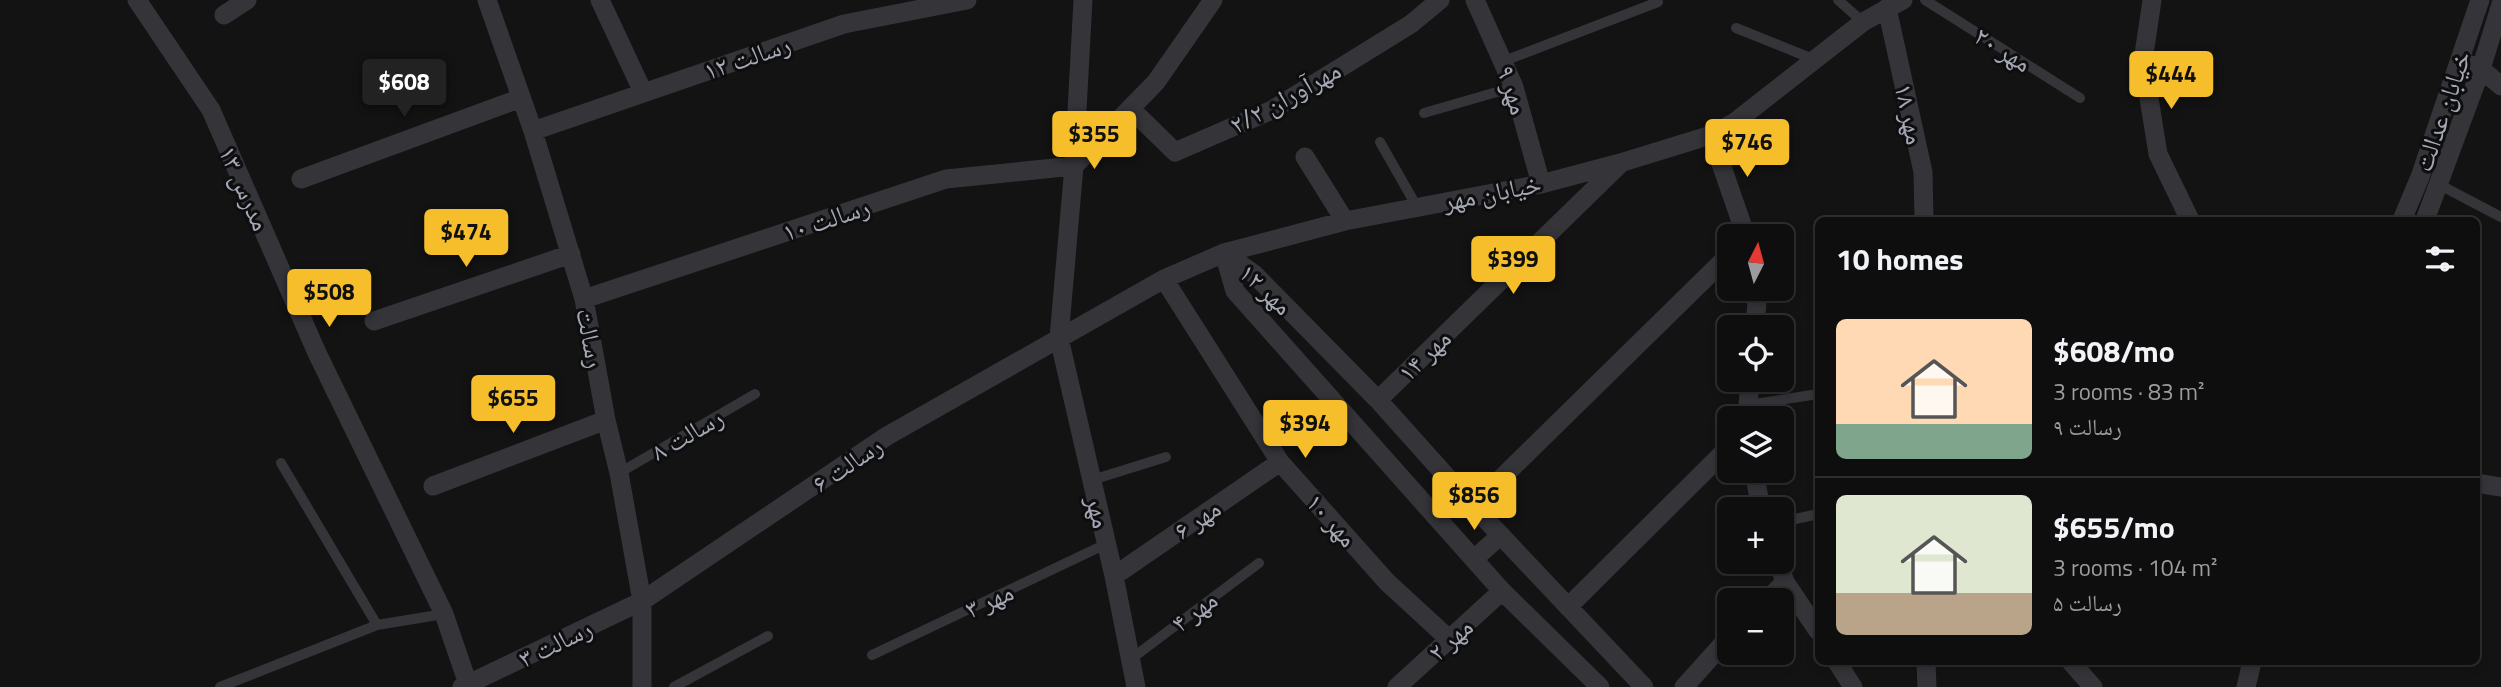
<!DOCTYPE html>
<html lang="en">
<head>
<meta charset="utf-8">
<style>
  :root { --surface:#0e0e0f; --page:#1c1c1d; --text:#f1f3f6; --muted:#9b9c9e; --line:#2e2e2f; --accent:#f5be2a }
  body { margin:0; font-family:"Titillium Web","Noto Naskh Arabic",sans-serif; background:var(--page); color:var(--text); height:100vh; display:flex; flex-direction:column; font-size:26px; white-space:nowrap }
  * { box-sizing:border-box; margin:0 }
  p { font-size:23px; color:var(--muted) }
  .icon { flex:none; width:38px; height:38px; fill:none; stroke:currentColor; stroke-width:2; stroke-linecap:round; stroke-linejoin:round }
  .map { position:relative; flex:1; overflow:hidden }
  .sheet { position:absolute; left:1815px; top:217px; width:665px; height:448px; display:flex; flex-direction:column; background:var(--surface); border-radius:10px; box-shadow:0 4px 10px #0003,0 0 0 2px var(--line) }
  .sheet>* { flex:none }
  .needle { width:46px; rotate:6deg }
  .controls { position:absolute; left:1717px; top:224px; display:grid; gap:14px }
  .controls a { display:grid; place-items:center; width:77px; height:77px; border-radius:10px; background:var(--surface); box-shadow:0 4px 10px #0003,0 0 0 2px var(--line); font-size:35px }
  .price { position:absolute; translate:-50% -60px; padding:0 16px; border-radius:7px; background:var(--accent); color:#111; font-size:23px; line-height:46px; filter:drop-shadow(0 2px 4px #0008) }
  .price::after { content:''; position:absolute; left:50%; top:42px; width:21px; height:16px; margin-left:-10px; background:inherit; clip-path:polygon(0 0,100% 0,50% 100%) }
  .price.on { background:#222; color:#fff }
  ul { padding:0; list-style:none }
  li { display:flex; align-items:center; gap:21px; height:175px; padding:0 21px }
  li+li { border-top:2px solid var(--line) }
  li span { display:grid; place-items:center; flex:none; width:196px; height:140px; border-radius:10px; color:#555 }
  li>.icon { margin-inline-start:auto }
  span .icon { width:84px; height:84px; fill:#fffc; stroke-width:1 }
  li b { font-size:30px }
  h2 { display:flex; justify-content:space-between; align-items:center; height:84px; padding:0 21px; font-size:30px }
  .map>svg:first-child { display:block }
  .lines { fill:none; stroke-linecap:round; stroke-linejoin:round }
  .lane { stroke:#343439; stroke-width:10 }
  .street { stroke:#343439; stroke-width:19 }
  .labels { text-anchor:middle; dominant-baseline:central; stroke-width:6; stroke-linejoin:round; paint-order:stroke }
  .street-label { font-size:26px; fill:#a4a8b5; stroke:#0e0e0f }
</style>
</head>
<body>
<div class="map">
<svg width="2501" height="687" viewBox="0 0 2501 687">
  <rect width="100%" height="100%" fill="#131314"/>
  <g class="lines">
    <path class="lane" d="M1838 0 1863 22
      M1925 0 2080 98
      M1736 28 1813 59
      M1504 61 1658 2
      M1424 113 1514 87
      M1380 142 1417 207
      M2438 184 2501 217
      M1748 405 1818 394
      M281 463 377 625
      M619 473 755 394
      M1092 480 1166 457
      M1782 522 1818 514
      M872 655 1106 544
      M1131 659 1259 563
      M220 687 377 625 444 614
      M674 687 768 636"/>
    <path class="street" d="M137 0 211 110 317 353 444 614 469 687
      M487 0 533 131 584 299 606 420 619 473 642 601V687
      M600 0 643 92
      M1083 0 1074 166 1059 338 1114 576 1136 687
      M1475 0 1514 87 1541 184
      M2152 0 2143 61 2158 154 2190 220
      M1887 8 1923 172 1924 220
      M224 15 247 0
      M2471 65 2481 69 2501 86
      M1131 109 1175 152 1272 110 1411 24 1440 0
      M533 131 844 24 967 0
      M1711 135 1746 236
      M1305 157 1345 221
      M301 179 521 98
      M2402 220 2420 177 2480 0
      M2425 220 2481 69 2501 4
      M1224 253 1254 274 1378 400 1473 506 1644 687
      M1224 253 1235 291 1502 591 1600 687
      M1164 279 1280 462 1387 582 1450 640
      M584 299 946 179 1074 166 1156 82 1213 0
      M374 321 571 254
      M1755 327 1758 289
      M1378 400 1620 164
      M1747 418 1750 380
      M1754 471 1761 509
      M2476 483 2501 487
      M433 486 606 420
      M1473 506 1729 255
      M1474 559 1501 535
      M1778 562 1785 582 1818 631
      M1114 576 1280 462
      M1767 600 1785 582
      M1568 607 1729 447
      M1837 662 1853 687
      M1926 662 1927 687
      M2071 662 2093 687
      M462 687 642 601 887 436 1164 279 1224 253 1345 221 1541 184 1620 163 1711 135 1735 122 1863 22 1903 0
      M1397 687 1502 591
      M1684 687 1729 637
      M2246 687 2252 662"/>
  </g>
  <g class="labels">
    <g class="street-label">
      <text transform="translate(2003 49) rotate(32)">مهر ۲۰</text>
      <text transform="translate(747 57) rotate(-19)">رسالت ۱۲</text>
      <text transform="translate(1513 90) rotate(72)">مهر ۹</text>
      <text transform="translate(1285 97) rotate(-29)">مهرآوران ۲/۲</text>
      <text transform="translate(2442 111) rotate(-71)">خیابان عدالت</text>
      <text transform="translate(1910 114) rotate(78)">مهر ۱۸</text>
      <text transform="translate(245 188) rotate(66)">مدرس ۱۳</text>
      <text transform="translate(1492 192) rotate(-11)">خیابان مهر</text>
      <text transform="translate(826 219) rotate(-18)">رسالت ۱۰</text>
      <text transform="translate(1266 289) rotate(43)">مهر ۱۲</text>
      <text transform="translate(591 338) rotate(79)">رسالت</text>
      <text transform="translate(1424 355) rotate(-44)">مهر ۱۴</text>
      <text transform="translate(687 434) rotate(-30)">رسالت ۸</text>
      <text transform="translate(847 464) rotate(-34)">رسالت ۶</text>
      <text transform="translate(1099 512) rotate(77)">مهر</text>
      <text transform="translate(1197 519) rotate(-34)">مهر ۶</text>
      <text transform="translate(1332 520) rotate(48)">مهر ۱۰</text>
      <text transform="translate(989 600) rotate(-25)">مهر ۳</text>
      <text transform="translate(1194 611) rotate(-37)">مهر ۴</text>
      <text transform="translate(1450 639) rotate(-42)">مهر ۲</text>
      <text transform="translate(555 643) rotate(-26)">رسالت ۳</text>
    </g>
  </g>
</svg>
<div class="controls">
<a><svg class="needle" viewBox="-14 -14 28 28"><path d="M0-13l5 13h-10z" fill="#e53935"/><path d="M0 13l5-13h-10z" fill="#9b9c9e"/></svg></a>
<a><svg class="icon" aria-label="locate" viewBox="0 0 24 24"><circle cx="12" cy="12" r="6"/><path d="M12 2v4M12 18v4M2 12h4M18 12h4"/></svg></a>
<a><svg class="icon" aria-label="layers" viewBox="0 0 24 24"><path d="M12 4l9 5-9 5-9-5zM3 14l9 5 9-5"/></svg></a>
<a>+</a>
<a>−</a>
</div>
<b class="price" style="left:2171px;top:111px">$444</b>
<b class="price on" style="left:404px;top:119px">$608</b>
<b class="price" style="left:1094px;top:171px">$355</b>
<b class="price" style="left:1747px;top:179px">$746</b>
<b class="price" style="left:466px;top:269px">$474</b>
<b class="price" style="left:1513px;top:296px">$399</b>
<b class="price" style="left:329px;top:329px">$508</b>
<b class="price" style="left:513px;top:435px">$655</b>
<b class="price" style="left:1305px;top:460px">$394</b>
<b class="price" style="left:1474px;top:532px">$856</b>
<section class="sheet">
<h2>10 homes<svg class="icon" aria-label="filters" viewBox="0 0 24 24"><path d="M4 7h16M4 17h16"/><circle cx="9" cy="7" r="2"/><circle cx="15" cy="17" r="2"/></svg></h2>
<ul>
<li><span style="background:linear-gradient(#ffd9b3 75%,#7fa58c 0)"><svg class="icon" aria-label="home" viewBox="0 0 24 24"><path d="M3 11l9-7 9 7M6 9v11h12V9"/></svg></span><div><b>$608/mo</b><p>3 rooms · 83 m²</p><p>رسالت ۹</p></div></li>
<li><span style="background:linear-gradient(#dfe7d0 70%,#b9a48a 0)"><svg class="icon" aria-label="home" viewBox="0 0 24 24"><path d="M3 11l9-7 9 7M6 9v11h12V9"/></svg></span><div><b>$655/mo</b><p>3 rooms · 104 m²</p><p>رسالت ۵</p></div></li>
</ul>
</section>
</div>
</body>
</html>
